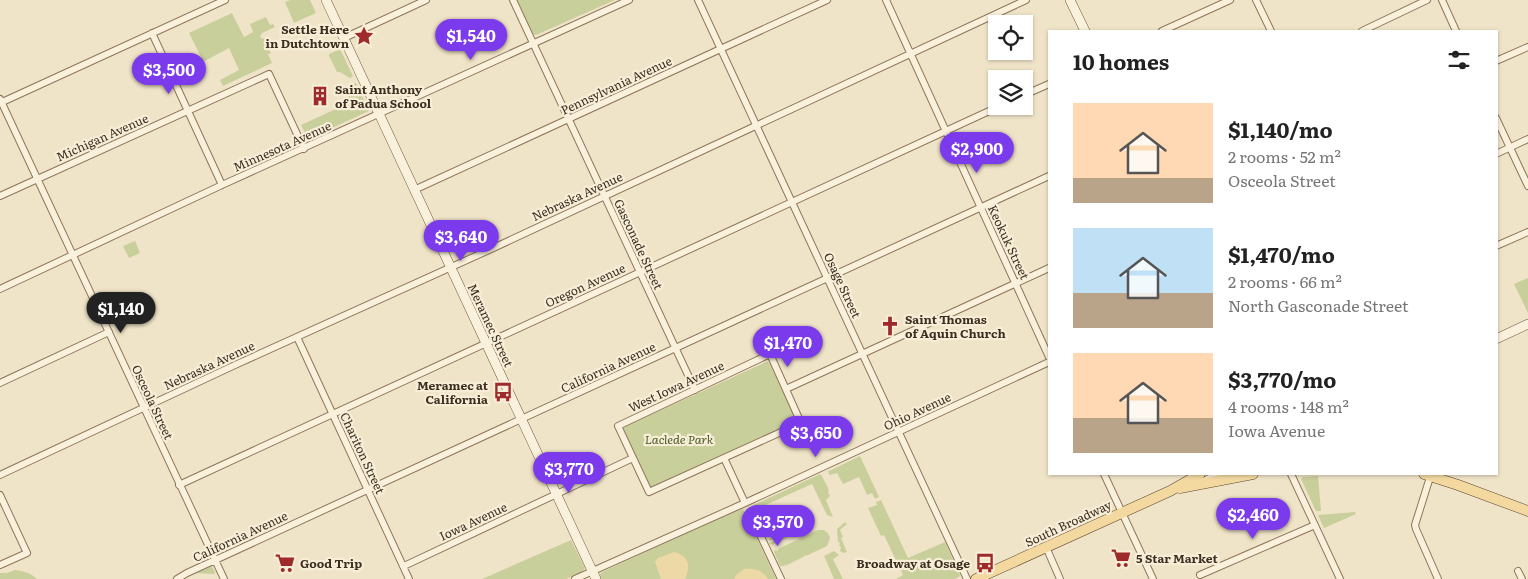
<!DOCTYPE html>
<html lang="en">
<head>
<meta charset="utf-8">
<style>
  :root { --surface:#fff; --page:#f2f2f2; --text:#222; --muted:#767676; --accent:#7c3aed }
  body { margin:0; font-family:Literata,serif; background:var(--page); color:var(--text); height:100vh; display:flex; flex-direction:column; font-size:19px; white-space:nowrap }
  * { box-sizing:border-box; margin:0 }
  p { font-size:16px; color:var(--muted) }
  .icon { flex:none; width:28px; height:28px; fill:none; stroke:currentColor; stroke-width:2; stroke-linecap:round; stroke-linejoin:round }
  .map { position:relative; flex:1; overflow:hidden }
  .drawer { position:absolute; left:1048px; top:30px; width:450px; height:445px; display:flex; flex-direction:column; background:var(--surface); border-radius:0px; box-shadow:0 1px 4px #0004 }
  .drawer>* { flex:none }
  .buttons { position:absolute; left:988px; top:15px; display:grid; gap:10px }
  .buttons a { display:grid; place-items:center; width:45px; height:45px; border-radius:0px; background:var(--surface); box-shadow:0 1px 4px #0004; font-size:25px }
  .price { position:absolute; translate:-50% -42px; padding:0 11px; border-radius:18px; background:var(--accent); color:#fff; font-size:16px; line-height:32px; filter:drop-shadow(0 1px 2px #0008) }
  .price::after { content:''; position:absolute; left:50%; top:30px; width:15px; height:11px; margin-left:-8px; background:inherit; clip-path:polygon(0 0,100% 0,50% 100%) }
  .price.selected { background:#222; color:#fff }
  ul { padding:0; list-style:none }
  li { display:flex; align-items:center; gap:15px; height:125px; padding:0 25px }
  li span { display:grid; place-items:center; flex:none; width:140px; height:100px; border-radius:0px; color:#555 }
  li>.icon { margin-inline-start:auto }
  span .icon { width:60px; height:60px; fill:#fffc; stroke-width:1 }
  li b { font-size:21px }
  h2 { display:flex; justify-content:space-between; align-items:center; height:60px; padding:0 25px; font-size:21px }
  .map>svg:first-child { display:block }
  .green { fill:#c9cf9b }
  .sand { fill:#ecd9a5 }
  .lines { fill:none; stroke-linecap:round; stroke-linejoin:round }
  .street-casing { stroke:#8d765c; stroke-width:8 }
  .secondary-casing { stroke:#6f573f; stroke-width:10 }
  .primary-casing { stroke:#5b4430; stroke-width:11 }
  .street { stroke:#faf1dc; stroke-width:6 }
  .secondary { stroke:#faf1dc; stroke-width:9 }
  .primary { stroke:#f3d9a0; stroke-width:10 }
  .labels { text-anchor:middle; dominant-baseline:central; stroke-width:4.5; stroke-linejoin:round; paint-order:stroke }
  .poi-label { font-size:12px; font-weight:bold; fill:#3d2e20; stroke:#f7eed8; text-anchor:start }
  .street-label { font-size:12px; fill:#3d2e20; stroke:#f7eed8 }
  .park-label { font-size:12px; font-style:italic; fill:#4d5a26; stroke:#f7eed8 }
</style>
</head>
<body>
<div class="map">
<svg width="1528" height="579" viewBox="0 0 1528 579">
  <rect width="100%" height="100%" fill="#f0e4c8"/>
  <path class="green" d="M290 0H310L316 13 294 23 285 2Z
    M517 0H615L536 35 533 34Z
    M232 13 244 37 253 32 250 24 266 17 270 25 273 24 275 27 262 33 260 36 262 39 264 38 271 53 268 54 272 63 223 86 220 80 239 70 229 48 201 63V57L189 33Z
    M340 49 353 76 350 78 340 72H337L329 56V54Z
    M356 83 369 111 308 139 301 125 349 103 347 97 351 95 353 84Z
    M135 241 140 253 129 258 123 246Z
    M1528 278V313L1514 284Z
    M766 362H768L770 364 795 418 794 423 653 488 648 486 623 430 624 427Z
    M860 456 879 497 875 499 872 493 867 495 859 477 843 484 837 473 830 475 828 473 829 472H827Z
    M820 474 822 476 829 490 828 492 830 496 826 500 833 517 827 515 812 484 754 510 752 506Z
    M1318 476 1321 511H1316L1301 479 1303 477Z
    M881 500 908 558 945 542 960 575 959 577 955 579H896L903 575 884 535 881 536 868 508 877 505 876 502Z
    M742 507 776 579H600V574L602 572Z
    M1355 512 1356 514 1324 528 1318 515Z
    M809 519V522L769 541 771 536Z
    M845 522 847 524 840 530 843 537 841 538 847 552 844 553 840 551 841 547 839 546 840 543 838 542 837 529Z
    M810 524 812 526 772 545 770 544 769 543Z
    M818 530H824L828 533 830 538 827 546 806 556 805 554V556L785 566 784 564V566H780L774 552 775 550 778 551V549L797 540 799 541 798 539Z
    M571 540 585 568 582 572 566 579H482Z
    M834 551 839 555 833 559 843 579H834L825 558 824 556Z
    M211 565 215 572 214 574 195 573Z
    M15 570C24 571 31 573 37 579H0V573H7Z"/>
  <path class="sand" d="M674 552C689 555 691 567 685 579H661L655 562 658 558Z
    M744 569C755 568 762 570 768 579H734L736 575Z"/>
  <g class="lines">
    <defs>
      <path id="street" d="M513 0 695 390
        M698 0 967 579
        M886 0 1049 357
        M1256 0 1271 31
        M1442 0 1456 31
        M1162 31 1230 0
        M1362 31 1427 0
        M152 33 222 185
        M344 38 426 0
        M1496 61 1528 47
        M1024 95 1049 84
        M0 99 224 579
        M0 103 225 0
        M1496 118 1528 186
        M1496 154 1528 139
        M414 190 827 0
        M0 196 269 74 304 149
        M1496 246 1528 232
        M0 289 222 185 629 0
        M297 337 409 579
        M770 354 801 423 649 492 618 426Z
        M0 383 109 332
        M786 389 1049 268
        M724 458 745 503
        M1104 474 1153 579
        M1291 474 1340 579
        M1431 474 1415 525 1416 529 1438 579
        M0 475 235 365 489 250 1026 0
        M179 485 1000 106
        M0 495 27 553 0 565
        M755 524 781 579
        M1046 547 1060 579
        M404 566 633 458
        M1518 571 1522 579
        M1200 575 1315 525
        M177 579 187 573 1049 176
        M575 579 745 503 1049 362"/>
      <path id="secondary" d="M326 0 596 579
        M1070 0 1085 31
        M1496 339 1528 324
        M1203 483 1220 474"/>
      <path id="primary" d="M1424 474 1458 485 1528 511
        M1180 488 1253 474
        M976 579 1170 491 1200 474"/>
    </defs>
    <use href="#street" class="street-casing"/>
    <use href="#secondary" class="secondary-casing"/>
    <use href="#primary" class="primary-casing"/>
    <use href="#street" class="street"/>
    <use href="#secondary" class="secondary"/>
    <use href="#primary" class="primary"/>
  </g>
  <defs>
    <symbol id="sight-bare" viewBox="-9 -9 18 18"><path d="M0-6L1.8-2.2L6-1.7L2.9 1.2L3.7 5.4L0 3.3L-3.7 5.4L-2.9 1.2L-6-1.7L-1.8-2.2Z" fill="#9e2a2b" stroke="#f7eed8" stroke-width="2.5" paint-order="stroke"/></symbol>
    <symbol id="building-bare" viewBox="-9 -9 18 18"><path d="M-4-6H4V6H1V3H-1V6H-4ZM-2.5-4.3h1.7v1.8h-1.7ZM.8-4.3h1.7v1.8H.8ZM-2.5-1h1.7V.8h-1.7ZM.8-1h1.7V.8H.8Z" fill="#9e2a2b" stroke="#f7eed8" stroke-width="2.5" paint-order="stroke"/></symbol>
    <symbol id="church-bare" viewBox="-9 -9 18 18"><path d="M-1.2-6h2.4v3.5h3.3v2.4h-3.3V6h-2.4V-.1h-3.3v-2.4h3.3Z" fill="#9e2a2b" stroke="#f7eed8" stroke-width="2.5" paint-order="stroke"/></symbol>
    <symbol id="bus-bare" viewBox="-9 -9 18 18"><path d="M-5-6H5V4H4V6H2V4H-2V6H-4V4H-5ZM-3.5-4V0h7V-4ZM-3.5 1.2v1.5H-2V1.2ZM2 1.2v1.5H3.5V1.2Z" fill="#9e2a2b" stroke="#f7eed8" stroke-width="2.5" paint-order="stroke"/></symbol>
    <symbol id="supermarket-bare" viewBox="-9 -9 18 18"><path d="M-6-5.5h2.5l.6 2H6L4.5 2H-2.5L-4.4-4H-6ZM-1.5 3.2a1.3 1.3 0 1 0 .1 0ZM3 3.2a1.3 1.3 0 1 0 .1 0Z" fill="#9e2a2b" stroke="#f7eed8" stroke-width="2.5" paint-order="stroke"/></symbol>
  </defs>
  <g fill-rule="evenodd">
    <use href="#sight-bare" x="350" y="22" width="28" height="28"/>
    <use href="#building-bare" x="306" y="82" width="28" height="28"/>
    <use href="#church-bare" x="876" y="312" width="28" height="28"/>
    <use href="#bus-bare" x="489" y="378" width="28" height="28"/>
    <use href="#supermarket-bare" x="1107" y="544" width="28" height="28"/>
    <use href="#supermarket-bare" x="271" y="549" width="28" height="28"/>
    <use href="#bus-bare" x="971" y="549" width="28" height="28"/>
  </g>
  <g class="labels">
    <g class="poi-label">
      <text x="349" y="29" text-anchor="end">Settle Here<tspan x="349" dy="14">in Dutchtown</tspan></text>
      <text x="335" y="89">Saint Anthony<tspan x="335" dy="14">of Padua School</tspan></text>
      <text x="905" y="319">Saint Thomas<tspan x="905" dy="14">of Aquin Church</tspan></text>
      <text x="488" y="385" text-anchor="end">Meramec at<tspan x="488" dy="14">California</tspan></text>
      <text x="1136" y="558">5 Star Market</text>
      <text x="300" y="563">Good Trip</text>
      <text x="970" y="563" text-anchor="end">Broadway at Osage</text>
    </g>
    <g class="street-label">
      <text transform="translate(616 85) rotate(-25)">Pennsylvania Avenue</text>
      <text transform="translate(102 137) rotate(-24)">Michigan Avenue</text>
      <text transform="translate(282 146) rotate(-24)">Minnesota Avenue</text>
      <text transform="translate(577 196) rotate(-25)">Nebraska Avenue</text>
      <text transform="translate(1009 242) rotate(65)">Keokuk Street</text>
      <text transform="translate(639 244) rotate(65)">Gasconade Street</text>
      <text transform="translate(585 285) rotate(-25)">Oregon Avenue</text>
      <text transform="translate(843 285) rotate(65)">Osage Street</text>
      <text transform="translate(491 325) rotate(65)">Meramec Street</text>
      <text transform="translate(209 365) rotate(-25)">Nebraska Avenue</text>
      <text transform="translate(608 367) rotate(-25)">California Avenue</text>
      <text transform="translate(676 386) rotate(-25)">West Iowa Avenue</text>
      <text transform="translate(153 402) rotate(65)">Osceola Street</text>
      <text transform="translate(917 411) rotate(-25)">Ohio Avenue</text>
      <text transform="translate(363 453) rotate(65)">Chariton Street</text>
      <text transform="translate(473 521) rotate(-25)">Iowa Avenue</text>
      <text transform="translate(1068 523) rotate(-25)">South Broadway</text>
      <text transform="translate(240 536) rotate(-25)">California Avenue</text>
    </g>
    <g class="park-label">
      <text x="679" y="439">Laclede Park</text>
    </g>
  </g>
</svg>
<div class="buttons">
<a><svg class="icon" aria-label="locate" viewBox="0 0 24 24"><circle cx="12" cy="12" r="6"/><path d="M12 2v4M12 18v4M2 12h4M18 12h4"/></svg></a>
<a><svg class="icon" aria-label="layers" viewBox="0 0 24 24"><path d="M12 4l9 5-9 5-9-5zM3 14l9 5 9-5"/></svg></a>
</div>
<b class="price" style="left:471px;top:61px">$1,540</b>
<b class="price" style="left:169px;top:95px">$3,500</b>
<b class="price" style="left:977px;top:174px">$2,900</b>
<b class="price" style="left:461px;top:262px">$3,640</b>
<b class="price selected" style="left:121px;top:334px">$1,140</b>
<b class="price" style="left:788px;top:368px">$1,470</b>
<b class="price" style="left:816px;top:458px">$3,650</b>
<b class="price" style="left:569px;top:494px">$3,770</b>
<b class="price" style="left:1253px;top:540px">$2,460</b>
<b class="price" style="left:778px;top:547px">$3,570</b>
<section class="drawer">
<h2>10 homes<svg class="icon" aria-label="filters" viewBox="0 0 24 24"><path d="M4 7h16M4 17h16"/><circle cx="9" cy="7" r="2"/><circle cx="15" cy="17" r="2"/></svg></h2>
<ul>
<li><span style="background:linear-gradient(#ffd9b3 75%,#b9a48a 0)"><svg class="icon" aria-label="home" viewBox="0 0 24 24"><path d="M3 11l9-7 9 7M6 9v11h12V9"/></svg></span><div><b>$1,140/mo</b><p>2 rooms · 52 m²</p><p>Osceola Street</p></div></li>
<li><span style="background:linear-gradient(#bfe0f5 65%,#b9a48a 0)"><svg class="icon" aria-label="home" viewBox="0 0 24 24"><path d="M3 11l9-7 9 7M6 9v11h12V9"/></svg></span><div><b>$1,470/mo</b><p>2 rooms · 66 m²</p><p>North Gasconade Street</p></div></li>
<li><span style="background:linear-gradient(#ffd9b3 65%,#b9a48a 0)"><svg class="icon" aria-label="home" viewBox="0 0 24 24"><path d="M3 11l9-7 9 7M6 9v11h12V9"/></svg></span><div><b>$3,770/mo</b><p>4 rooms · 148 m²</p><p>Iowa Avenue</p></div></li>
</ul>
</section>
</div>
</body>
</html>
